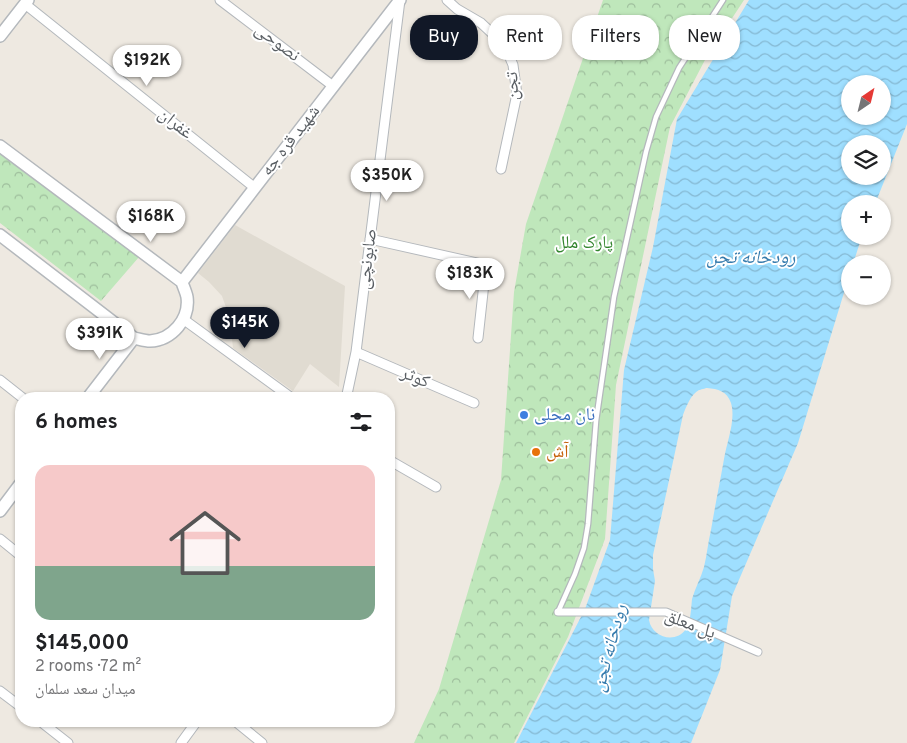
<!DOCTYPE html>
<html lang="en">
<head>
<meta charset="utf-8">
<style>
  :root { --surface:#fff; --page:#f2f2f2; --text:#202124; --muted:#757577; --line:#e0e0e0; --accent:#111827 }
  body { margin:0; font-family:Overpass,"Noto Naskh Arabic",sans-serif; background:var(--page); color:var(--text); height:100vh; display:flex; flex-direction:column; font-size:19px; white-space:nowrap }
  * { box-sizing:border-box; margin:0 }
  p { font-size:16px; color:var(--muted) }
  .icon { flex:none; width:28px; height:28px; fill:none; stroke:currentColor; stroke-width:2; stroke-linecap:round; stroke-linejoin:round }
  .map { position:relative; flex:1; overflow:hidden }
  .sheet { position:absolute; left:15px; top:392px; width:380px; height:335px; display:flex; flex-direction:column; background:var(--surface); border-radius:20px; box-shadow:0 1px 4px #0004 }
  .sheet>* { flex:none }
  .banner { position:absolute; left:410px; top:15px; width:421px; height:45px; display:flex; gap:10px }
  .needle { width:32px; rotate:35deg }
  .fabs { position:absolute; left:841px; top:75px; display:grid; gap:10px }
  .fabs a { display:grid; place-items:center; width:50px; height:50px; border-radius:50%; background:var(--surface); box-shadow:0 1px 4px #0004; font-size:25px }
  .price { position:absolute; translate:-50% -42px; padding:0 11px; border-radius:18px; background:#fff; color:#222; font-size:16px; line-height:32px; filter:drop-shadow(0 1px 2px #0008) }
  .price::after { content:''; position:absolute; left:50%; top:30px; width:15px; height:11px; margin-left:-8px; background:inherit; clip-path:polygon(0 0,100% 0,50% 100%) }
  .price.active { background:var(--accent); color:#fff }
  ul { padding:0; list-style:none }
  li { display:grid; align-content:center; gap:10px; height:265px; padding:0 20px }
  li+li { border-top:1px solid var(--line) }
  li span { display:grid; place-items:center; height:155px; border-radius:15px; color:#555 }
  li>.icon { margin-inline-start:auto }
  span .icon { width:90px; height:90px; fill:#fffc; stroke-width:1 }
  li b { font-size:21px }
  h2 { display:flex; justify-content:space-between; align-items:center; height:60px; padding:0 20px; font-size:21px }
  .chip { padding:0 18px; border-radius:20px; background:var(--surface); box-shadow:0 1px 4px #0004; font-size:18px; line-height:45px }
  .chip.active { background:var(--accent); color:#fff }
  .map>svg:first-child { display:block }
  .education { fill:#e0dbd1 }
  .park { fill:url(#park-crowns) }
  .water { fill:url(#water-waves); fill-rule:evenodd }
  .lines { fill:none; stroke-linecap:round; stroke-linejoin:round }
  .service-casing { stroke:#b4b8bc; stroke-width:7 }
  .pedestrian-casing { stroke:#b4b8bc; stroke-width:9 }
  .minor-casing { stroke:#b4b8bc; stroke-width:11 }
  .tertiary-casing { stroke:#b4b8bc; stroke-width:14 }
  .service { stroke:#fff; stroke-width:4.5 }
  .pedestrian { stroke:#fff; stroke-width:7 }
  .minor { stroke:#fff; stroke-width:9 }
  .tertiary { stroke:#fff; stroke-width:11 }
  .shop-dot { fill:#3f7fe0; stroke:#fff; stroke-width:2 }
  .food-dot { fill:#e8710a; stroke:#fff; stroke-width:2 }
  .labels { text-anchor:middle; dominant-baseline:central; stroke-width:4; stroke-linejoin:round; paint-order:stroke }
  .street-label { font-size:18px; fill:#595e63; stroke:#fff }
  .park-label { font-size:18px; fill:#33852e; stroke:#fff }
  .shop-label { font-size:18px; fill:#366cbe; stroke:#fff; text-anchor:start }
  .food-label { font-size:18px; fill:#c56008; stroke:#fff; text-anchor:start }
  .water-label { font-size:19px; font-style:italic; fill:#357bad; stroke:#fff }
</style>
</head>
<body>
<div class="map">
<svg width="907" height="743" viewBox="0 0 907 743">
  <defs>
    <pattern id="park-crowns" width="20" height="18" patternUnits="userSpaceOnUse" patternTransform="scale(1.25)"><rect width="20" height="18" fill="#bfe7bb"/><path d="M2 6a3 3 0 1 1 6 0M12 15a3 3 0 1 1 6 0" fill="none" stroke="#9ebe9c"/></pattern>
    <pattern id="water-waves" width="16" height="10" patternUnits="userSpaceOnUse" patternTransform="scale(1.25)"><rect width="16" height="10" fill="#9fdfff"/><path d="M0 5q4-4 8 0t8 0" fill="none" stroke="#85b8d2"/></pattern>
  </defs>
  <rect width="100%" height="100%" fill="#eee9e1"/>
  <path class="education" d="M235 225 345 286 339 387 310 364 293 391 233 348 230 319 222 296 209 282 198 273Z"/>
  <path class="park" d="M603 0H744L706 58 670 127 616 385 605 539 568 637 514 743H414L439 689 501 480 514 292 526 224Z
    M0 153 139 257 101 301 0 223Z"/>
  <path class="water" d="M749 0H907V124L875 204H850V236H862L853 264H850V273L798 443 732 596 720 670 691 743H516L585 609 610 540 624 370 653 247 677 119ZM850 84H882V116H850ZM850 144H882V176H850ZM707 388C718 389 727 391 731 403 736 420 727 441 724 459 720 482 715 506 711 530 708 542 707 555 704 567 701 578 695 588 692 599 691 609 691 620 686 629 676 644 652 638 649 620L655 581 653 569V555L683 415C686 407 691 394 699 390 700 390 706 388 707 388Z"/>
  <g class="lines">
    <defs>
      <path id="service" d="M558 612 575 574 584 548 588 524 596 421 614 297 646 152 656 117 679 68 723 0"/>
      <path id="pedestrian" d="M558 612H666L758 652"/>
      <path id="minor" d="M220 0 333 86
        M447 0 457 9 481 23 496 37 508 53 513 65 517 94 501 169
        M25 4 255 188
        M370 239 486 265 478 338
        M183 319 293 399
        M356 352 474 403
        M0 380 24 399
        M346 399 356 352 400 0
        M389 460 436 487
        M0 539 21 556
        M0 691 21 707
        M40 721 68 743
        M235 721 262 743
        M181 743 197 721"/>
      <path id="tertiary" d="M0 36 28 0
        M0 146 182 282C183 286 186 292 187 297 190 319 172 340 150 341 145 341 139 339 134 338L0 235
        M182 282 400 0
        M87 399 134 338
        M0 511 21 483"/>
    </defs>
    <use href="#service" class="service-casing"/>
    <use href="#pedestrian" class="pedestrian-casing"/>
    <use href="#minor" class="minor-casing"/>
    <use href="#tertiary" class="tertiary-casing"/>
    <use href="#service" class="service"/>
    <use href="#pedestrian" class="pedestrian"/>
    <use href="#minor" class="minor"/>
    <use href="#tertiary" class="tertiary"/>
  </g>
  <circle class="shop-dot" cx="524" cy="415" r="5"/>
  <circle class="food-dot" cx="536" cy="452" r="5"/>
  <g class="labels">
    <g class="street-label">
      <text transform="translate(277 43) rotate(37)">نصوحی</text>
      <text transform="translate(513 86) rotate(-92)">تجن</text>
      <text transform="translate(175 124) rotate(39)">غفران</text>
      <text transform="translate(291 141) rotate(-52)">شهید قره جه</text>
      <text transform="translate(368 259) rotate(-83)">صابونچی</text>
      <text transform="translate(415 378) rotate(23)">کوثر</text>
      <text transform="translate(690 625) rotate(21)">پل معلق</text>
    </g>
    <g class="park-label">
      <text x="584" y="243">پارک ملل</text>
    </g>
    <g class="shop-label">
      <text x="534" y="415">نان محلی</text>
    </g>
    <g class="food-label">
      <text x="546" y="452">آش</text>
    </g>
    <g class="water-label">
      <text x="751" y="258">رودخانه تجن</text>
      <text transform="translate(610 648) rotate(-75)">رودخانه تجن</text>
    </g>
  </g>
</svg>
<div class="fabs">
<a><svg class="needle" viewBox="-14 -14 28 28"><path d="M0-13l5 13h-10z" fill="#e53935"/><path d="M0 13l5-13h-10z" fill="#757577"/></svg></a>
<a><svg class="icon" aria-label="layers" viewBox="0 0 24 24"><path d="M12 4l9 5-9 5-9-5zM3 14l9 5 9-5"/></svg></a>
<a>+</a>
<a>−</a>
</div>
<b class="price" style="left:147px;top:87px">$192K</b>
<b class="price" style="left:387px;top:202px">$350K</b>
<b class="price" style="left:151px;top:243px">$168K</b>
<b class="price" style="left:470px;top:300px">$183K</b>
<b class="price active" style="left:245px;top:349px">$145K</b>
<b class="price" style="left:100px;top:360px">$391K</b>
<div class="banner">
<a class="chip active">Buy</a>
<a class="chip">Rent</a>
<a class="chip">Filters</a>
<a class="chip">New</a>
</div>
<section class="sheet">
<h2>6 homes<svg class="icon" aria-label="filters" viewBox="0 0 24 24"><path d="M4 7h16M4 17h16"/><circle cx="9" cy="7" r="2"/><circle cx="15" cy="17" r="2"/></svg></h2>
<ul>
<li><span style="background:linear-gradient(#f6c9c9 65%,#7fa58c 0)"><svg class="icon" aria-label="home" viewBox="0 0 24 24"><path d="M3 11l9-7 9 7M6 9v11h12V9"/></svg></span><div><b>$145,000</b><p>2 rooms · 72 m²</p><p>میدان سعد سلمان</p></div></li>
</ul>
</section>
</div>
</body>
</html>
